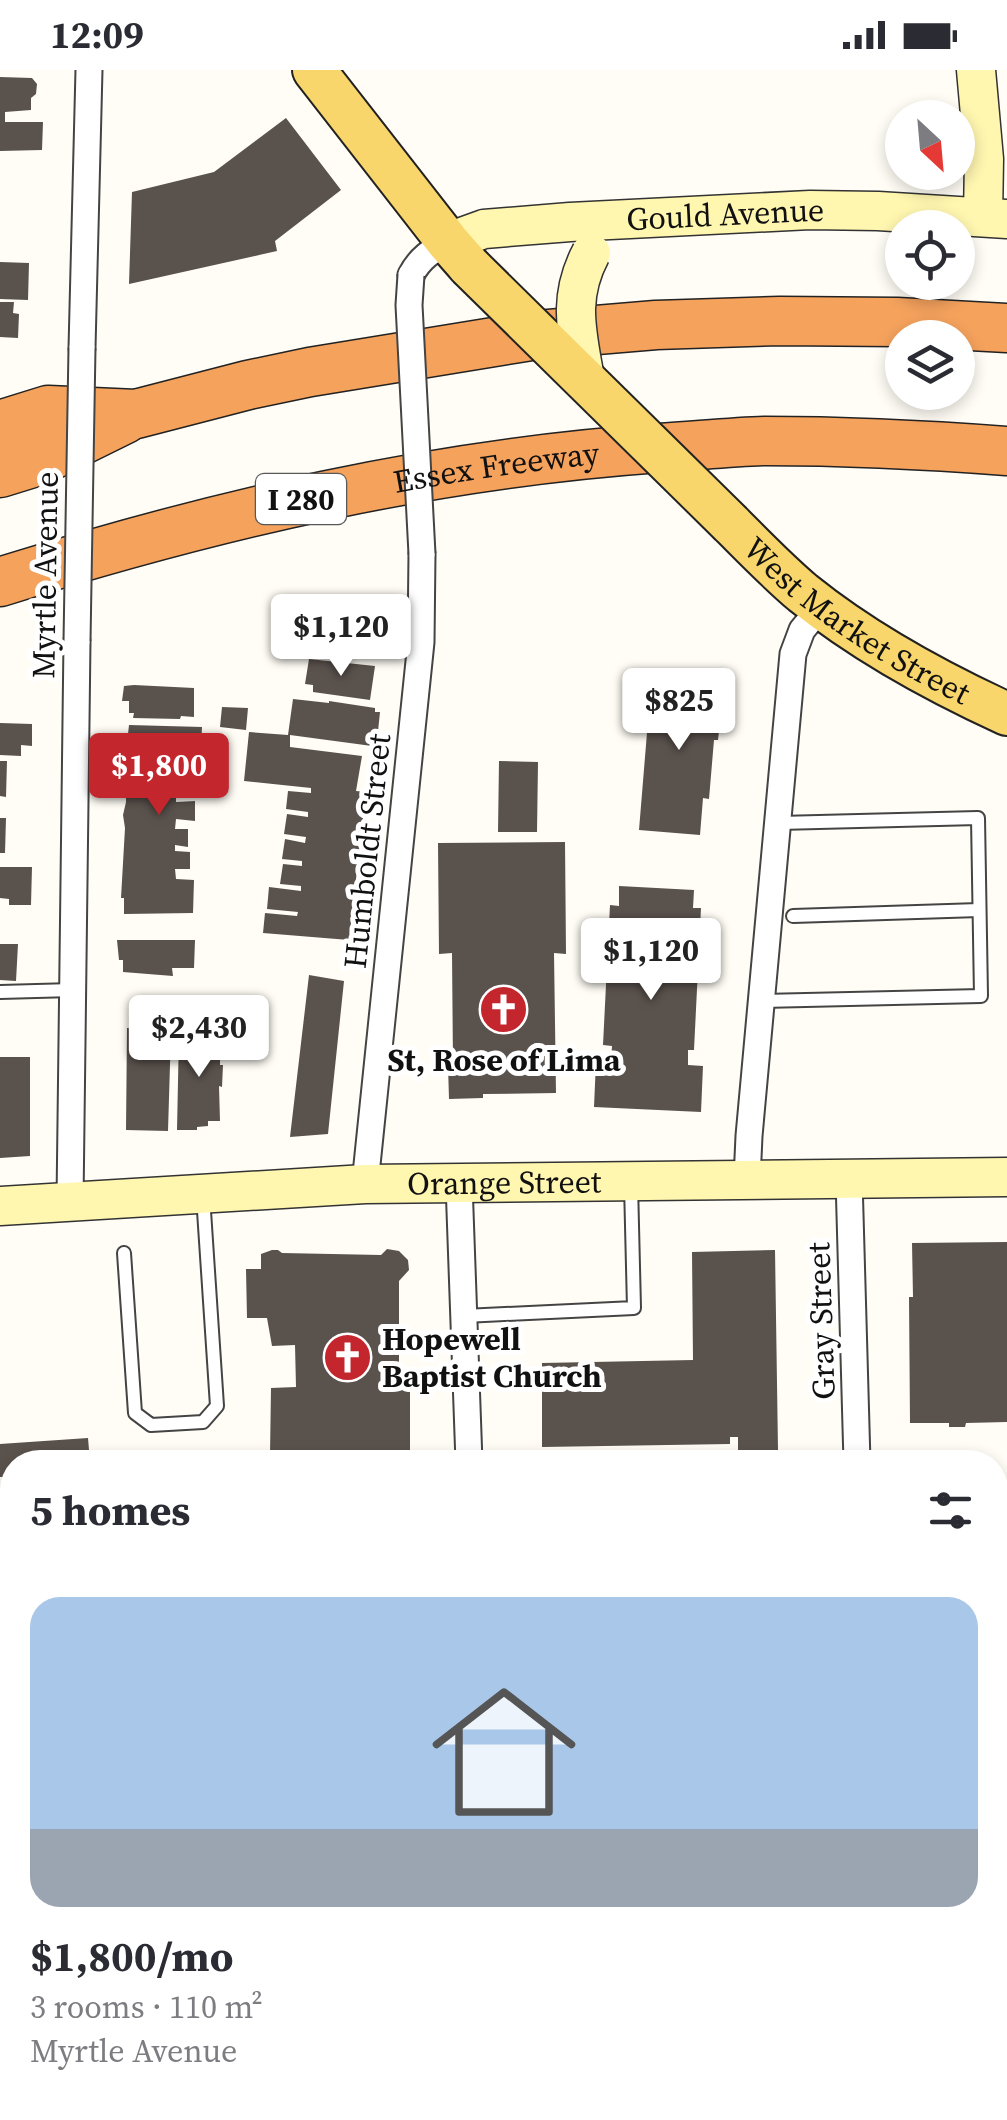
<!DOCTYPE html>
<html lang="en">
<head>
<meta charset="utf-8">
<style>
  :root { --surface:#fff; --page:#f7f7f7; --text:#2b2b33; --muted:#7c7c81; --accent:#c4262e }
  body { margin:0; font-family:"Source Serif 4",serif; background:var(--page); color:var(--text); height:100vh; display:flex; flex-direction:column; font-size:38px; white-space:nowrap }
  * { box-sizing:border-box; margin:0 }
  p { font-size:32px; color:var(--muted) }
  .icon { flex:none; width:55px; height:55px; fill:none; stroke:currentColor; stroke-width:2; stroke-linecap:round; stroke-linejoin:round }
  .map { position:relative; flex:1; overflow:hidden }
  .side { position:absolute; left:0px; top:1380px; width:1008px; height:670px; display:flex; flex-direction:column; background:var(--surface); border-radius:40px 40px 0 0; box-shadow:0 5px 15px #0003 }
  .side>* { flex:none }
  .needle { width:65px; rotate:154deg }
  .tools { position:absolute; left:885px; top:30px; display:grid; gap:20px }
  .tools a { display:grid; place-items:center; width:90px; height:90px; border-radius:50%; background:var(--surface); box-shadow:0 5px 15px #0003; font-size:50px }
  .price { position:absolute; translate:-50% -85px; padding:0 22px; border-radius:10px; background:#fff; color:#222; font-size:32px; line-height:65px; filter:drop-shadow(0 2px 5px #0008) }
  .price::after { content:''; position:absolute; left:50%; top:60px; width:30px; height:22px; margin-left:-15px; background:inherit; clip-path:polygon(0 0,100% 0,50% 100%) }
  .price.selected { background:var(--accent); color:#fff }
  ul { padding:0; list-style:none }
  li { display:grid; align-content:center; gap:20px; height:530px; padding:0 30px }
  li span { display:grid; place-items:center; height:310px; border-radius:30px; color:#555 }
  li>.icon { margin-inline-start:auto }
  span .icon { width:180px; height:180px; fill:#fffc; stroke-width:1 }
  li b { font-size:42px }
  h2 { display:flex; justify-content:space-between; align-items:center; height:120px; padding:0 30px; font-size:42px }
  .status { display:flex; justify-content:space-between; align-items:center; height:70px; padding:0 50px; background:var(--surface); direction:ltr }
  .status svg { height:28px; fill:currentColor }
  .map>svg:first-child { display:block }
  .green { fill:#d5ebbd }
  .building { fill:#5a524d }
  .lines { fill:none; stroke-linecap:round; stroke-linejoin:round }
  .lane-casing { stroke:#444; stroke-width:16 }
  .street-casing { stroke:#444; stroke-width:29 }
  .secondary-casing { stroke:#333; stroke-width:41 }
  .primary-casing { stroke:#222; stroke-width:46 }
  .highway-casing { stroke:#222; stroke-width:51 }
  .lane { stroke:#fff; stroke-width:12 }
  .street { stroke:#fff; stroke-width:25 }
  .secondary { stroke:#fff6b0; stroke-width:38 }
  .primary { stroke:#f9d66b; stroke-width:42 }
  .highway { stroke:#f5a25d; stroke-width:48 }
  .rail { stroke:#c4262e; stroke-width:8 }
  .street-bridge-casing { stroke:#444; stroke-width:29; stroke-linecap:butt }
  .secondary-bridge-casing { stroke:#333; stroke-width:41; stroke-linecap:butt }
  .primary-bridge-casing { stroke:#222; stroke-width:46; stroke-linecap:butt }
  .street-bridge { stroke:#fff; stroke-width:25 }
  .secondary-bridge { stroke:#fff6b0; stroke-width:38 }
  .primary-bridge { stroke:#f9d66b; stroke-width:42 }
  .labels { text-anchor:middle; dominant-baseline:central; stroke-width:10; stroke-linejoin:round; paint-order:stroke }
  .shield { fill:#fff; stroke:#585858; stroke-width:2.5 }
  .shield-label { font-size:30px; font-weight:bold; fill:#111 }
  .street-label { font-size:32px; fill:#111; stroke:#fff }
  .poi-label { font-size:32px; font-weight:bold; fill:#111; stroke:#fff }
</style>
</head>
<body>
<div class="status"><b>12:09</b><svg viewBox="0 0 49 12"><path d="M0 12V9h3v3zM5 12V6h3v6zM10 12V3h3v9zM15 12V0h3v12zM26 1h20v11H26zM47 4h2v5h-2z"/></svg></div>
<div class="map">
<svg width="1007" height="2050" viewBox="0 0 1007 2050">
  <rect width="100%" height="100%" fill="#fffdf5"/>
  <path class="green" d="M452 2038H518L520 2050H464Z"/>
  <path class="building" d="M0 7 32 8 37 14 36 24 31 28V40L5 42V52H43L42 80 0 81Z
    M286 48 341 120 275 171 277 181 129 214 132 122 214 102Z
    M0 192 29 193 28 230 0 229Z
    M0 232H14L13 243 19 244 18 268 0 267Z
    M309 589 375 596 370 630 313 622V615L305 614Z
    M652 602 717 608 715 642 721 643 718 670H714L709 729 703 728 700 765 639 760Z
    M134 615 194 618V647L181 646 180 649 133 648 134 643H129V631H122L124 616Z
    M293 629 329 633V631L375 638V642H380L377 671H373L372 676 290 665V677L362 686 356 721 366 722 349 870 263 863 265 843 297 846 298 842 267 839 269 817 301 821V816L280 814 283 794 302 796V791L282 789 285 769 305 773 306 767 284 764 287 744 308 747V742L286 739 288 721 311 723V718L244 711 249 662 288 665Z
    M222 637 248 638 246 660 220 657Z
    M0 653 32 654V676L21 675V686L0 685Z
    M129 655 202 657 201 678 177 677V682H205V701L179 702V708L209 707 208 726H185L186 723H176V732L195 731V751L176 749 175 759H188V777L175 775V781L190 782V799H175L176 809 194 810 193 843 124 844V828H121L125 758 123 745 126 732V682Z
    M0 691H7L6 727 0 726Z
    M499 691 538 692 537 762H498Z
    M0 748H6L5 783H0Z
    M565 772 566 884 554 883 556 1023 483 1024V1028L449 1029 448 995H453L452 883 439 884 438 773Z
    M0 797H32L31 835H9V829L0 828Z
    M619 816 694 820 693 838H701L694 980H688V995L703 996 701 1042 594 1037 596 991 611 992 612 976 603 975 610 835 619 836Z
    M117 870H195L194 898H172L173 906 123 902V890H119Z
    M0 874H18L16 911 0 910Z
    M309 905 344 911 328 1064 290 1067Z
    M127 958 171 961 168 1061 126 1060Z
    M179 963H220V995H223L222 1017 219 1016 220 1051H208V1056L197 1057V1060H177Z
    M0 987H30V1086L0 1088Z
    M1007 1172V1352L966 1353 965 1357H949V1353H910L909 1227H913L912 1173Z
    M387 1179 399 1181 408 1190 409 1200 399 1211V1298H410V1384L270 1385 271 1318 296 1317 295 1275 272 1276 267 1248H247L246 1199H261V1184L272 1180H278L282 1183 381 1185Z
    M775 1180 778 1380 738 1381V1367H730V1374L542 1377V1293L693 1290 692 1182Z
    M88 1368 90 1392H12V1735L0 1736V1495L7 1494 4 1407H0V1374Z
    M1007 1610V1646H995V1611Z
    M995 1648H1007V1713L996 1714Z
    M1007 1919V1974H995V1920Z
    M1007 2024V2050H946L945 2038H995V2025Z
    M608 2038H709L710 2044 645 2050H609Z"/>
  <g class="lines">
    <defs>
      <path id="lane" d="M793 846 979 840
        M0 922 73 920
        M761 931 981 926 978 748 779 753
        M124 1183 135 1343 151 1355 203 1352 217 1336 203 1126
        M464 1246 634 1238 631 1114"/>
      <path id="street" d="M411 205C420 188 431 181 448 172
        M82 278 89 0
        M849 1109 857 1392
        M747 1110 749 1066 793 584 802 560 821 537
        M459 1113 469 1392
        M365 1114 421 572 422 484
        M70 1132 77 571
        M995 1861 1007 1860
        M0 1936 12 1935
        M433 2038 446 2050
        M527 2038 529 2050"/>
      <g id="secondary">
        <path d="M976 0 984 89 983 147"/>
        <path id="s1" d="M448 172 484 159 570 152 810 140 878 141 1007 149"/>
        <path id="s2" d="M0 1136 365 1114 1007 1107"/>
      </g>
      <g id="primary">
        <path d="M314 0 448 172 469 196"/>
        <path id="s3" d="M731 454C754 477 777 501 803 523 865 573 935 611 1007 644"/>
      </g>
      <g id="highway">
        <path d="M0 355 48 340 136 344 248 315 310 302 537 265 656 255 780 251 897 252 1007 258"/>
        <path d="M0 403 42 390 125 349"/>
        <path id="s4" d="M0 512C217 444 432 394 659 378 694 376 730 372 765 371 846 371 927 375 1007 381"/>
      </g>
    </defs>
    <use href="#lane" class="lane-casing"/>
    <use href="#street" class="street-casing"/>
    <use href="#secondary" class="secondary-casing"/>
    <use href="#primary" class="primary-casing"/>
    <use href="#highway" class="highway-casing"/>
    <use href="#lane" class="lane"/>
    <use href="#street" class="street"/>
    <use href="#secondary" class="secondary"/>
    <use href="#primary" class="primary"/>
    <use href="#highway" class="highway"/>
    <path class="rail" d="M995 1734 1007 1733
      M995 1754 1007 1752
      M995 1771 1007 1770
      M0 1781H12
      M0 1800 12 1801
      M0 1817H12
      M0 1859 12 1865
      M0 1878 12 1884
      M239 2038 255 2050
      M270 2038 286 2050"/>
    <defs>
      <path id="street-bridge" d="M411 205 409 235 422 484
        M77 571 82 278"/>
      <path id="secondary-bridge" d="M585 309C577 262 567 228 591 183"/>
      <path id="primary-bridge" d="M469 196 731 454"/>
    </defs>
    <use href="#street-bridge" class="street-bridge-casing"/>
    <use href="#secondary-bridge" class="secondary-bridge-casing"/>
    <use href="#primary-bridge" class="primary-bridge-casing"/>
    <use href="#street-bridge" class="street-bridge"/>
    <use href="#secondary-bridge" class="secondary-bridge"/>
    <use href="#primary-bridge" class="primary-bridge"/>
  </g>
  <defs>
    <symbol id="church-disc" viewBox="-11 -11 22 22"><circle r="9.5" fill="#c4262e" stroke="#fff"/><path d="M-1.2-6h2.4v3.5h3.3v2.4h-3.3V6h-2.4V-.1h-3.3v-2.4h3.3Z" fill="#fff"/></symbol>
  </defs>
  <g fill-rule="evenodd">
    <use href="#church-disc" x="476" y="912" width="55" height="55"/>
    <use href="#church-disc" x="320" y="1260" width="55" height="55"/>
  </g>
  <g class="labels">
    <rect class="shield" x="256" y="404" width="90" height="50" rx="8"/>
    <g class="shield-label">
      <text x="301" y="429">I 280</text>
    </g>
    <g class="street-label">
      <text stroke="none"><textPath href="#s1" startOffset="280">Gould Avenue</textPath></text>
      <text stroke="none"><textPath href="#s4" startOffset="510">Essex Freeway</textPath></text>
      <text transform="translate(45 505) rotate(-89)">Myrtle Avenue</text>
      <text stroke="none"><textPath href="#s3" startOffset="160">West Market Street</textPath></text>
      <text transform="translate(367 781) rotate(-84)">Humboldt Street</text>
      <text stroke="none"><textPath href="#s2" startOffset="505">Orange Street</textPath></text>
      <text transform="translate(821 1251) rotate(-92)">Gray Street</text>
    </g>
    <g class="poi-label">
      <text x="504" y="990">St, Rose of Lima</text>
      <text x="382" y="1269" text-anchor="start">Hopewell<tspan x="382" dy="37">Baptist Church</tspan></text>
    </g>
  </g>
</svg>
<div class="tools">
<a><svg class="needle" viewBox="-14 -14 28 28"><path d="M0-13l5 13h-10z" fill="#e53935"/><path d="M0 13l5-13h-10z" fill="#7c7c81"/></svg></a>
<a><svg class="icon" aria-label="locate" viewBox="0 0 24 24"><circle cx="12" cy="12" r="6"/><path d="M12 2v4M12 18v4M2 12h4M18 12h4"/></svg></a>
<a><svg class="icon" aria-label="layers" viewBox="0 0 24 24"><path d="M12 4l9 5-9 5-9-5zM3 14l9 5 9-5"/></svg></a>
</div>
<b class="price" style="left:341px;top:609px">$1,120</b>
<b class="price" style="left:679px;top:683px">$825</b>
<b class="price selected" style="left:159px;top:748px">$1,800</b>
<b class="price" style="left:651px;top:933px">$1,120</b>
<b class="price" style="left:199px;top:1010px">$2,430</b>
<section class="side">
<h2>5 homes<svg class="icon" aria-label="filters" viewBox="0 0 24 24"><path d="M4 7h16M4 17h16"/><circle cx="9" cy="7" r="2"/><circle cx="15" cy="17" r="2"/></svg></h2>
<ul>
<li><span style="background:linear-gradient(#a9c7e8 75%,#9aa5b1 0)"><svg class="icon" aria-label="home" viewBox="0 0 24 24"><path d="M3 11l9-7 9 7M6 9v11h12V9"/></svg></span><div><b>$1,800/mo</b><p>3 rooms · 110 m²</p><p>Myrtle Avenue</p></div></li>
</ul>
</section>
</div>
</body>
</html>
